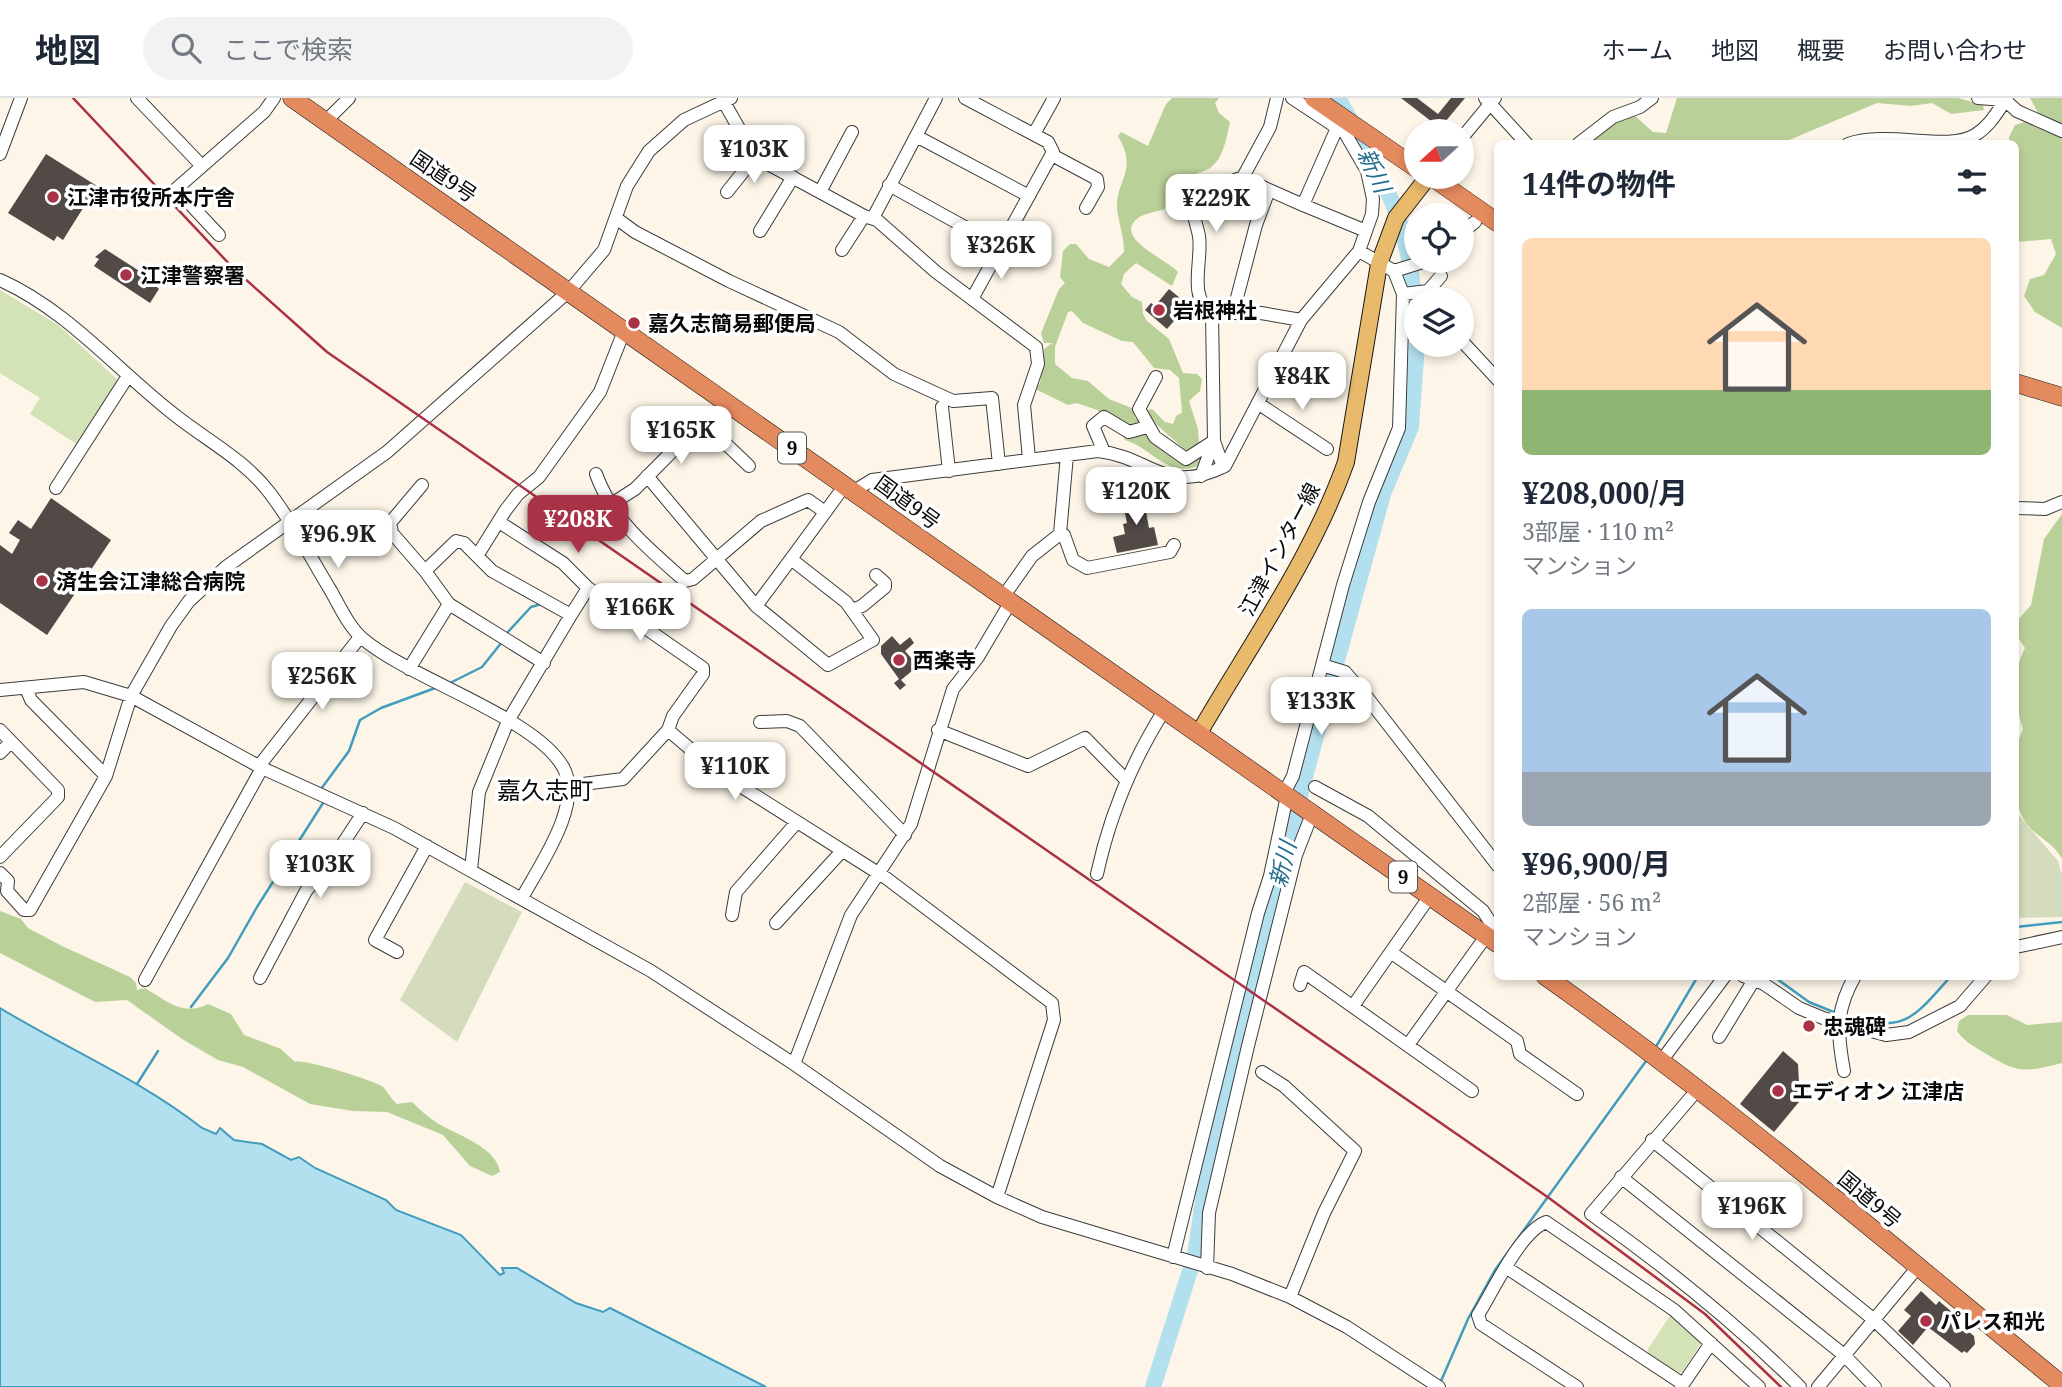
<!DOCTYPE html>
<html lang="ja">
<head>
<meta charset="utf-8">
<style>
  :root { --surface:#fff; --page:#f2f2f3; --text:#1f2937; --muted:#747a83; --line:#e0e1e3; --accent:#a93247 }
  body { margin:0; font-family:"Noto Serif","Noto Sans JP",serif; background:var(--page); color:var(--text); height:100vh; display:flex; flex-direction:column; font-size:26px; white-space:nowrap }
  * { box-sizing:border-box; margin:0 }
  p { font-size:23px; color:var(--muted) }
  .icon { flex:none; width:38px; height:38px; fill:none; stroke:currentColor; stroke-width:2; stroke-linecap:round; stroke-linejoin:round }
  .map { position:relative; flex:1; overflow:hidden }
  .drawer { position:absolute; left:1494px; top:42px; width:525px; height:840px; display:flex; flex-direction:column; background:var(--surface); border-radius:10px; box-shadow:0 4px 10px #0003 }
  .drawer>* { flex:none }
  .needle { width:46px; rotate:249deg }
  .controls { position:absolute; left:1404px; top:21px; display:grid; gap:14px }
  .controls a { display:grid; place-items:center; width:70px; height:70px; border-radius:50%; background:var(--surface); box-shadow:0 4px 10px #0003; font-size:35px }
  .price { position:absolute; translate:-50% -60px; padding:0 16px; border-radius:14px; background:#fff; color:#222; font-size:23px; line-height:46px; filter:drop-shadow(0 2px 4px #0008) }
  .price::after { content:''; position:absolute; left:50%; top:42px; width:21px; height:16px; margin-left:-10px; background:inherit; clip-path:polygon(0 0,100% 0,50% 100%) }
  .price.selected { background:var(--accent); color:#fff }
  ul { padding:0; list-style:none }
  li { display:grid; align-content:center; gap:14px; height:371px; padding:0 28px }
  li span { display:grid; place-items:center; height:217px; border-radius:10px; color:#555 }
  li>.icon { margin-inline-start:auto }
  span .icon { width:126px; height:126px; fill:#fffc; stroke-width:1 }
  li b { font-size:30px }
  h2 { display:flex; justify-content:space-between; align-items:center; height:84px; padding:0 28px; font-size:30px }
  header { display:flex; align-items:center; gap:42px; box-sizing:border-box; height:98px; padding:0 35px; background:var(--surface); border-bottom:2px solid var(--line) }
  header strong { font-size:33px }
  nav { display:flex; gap:38px; margin-inline-start:auto; font-size:24px }
  .search { width:490px; height:63px; background:var(--page); display:flex; align-items:center; gap:18px; box-sizing:border-box; padding:0 24px; border-radius:38px; color:var(--muted); font-size:26px }
  .map>svg:first-child { display:block }
  .green { fill:#d3e2b7 }
  .forest { fill:#b9d198 }
  .cemetery { fill:#d5dbbd }
  .water { fill:#b2e0ee; stroke:#429cbd; stroke-width:2 }
  .lines { fill:none; stroke-linecap:round; stroke-linejoin:round }
  .stream { stroke:#429cbd; stroke-width:2.5 }
  .river { stroke:#b2e0ee; stroke-width:16 }
  .building { fill:#514a47 }
  .minor-casing { stroke:#3c3c3c; stroke-width:14 }
  .major-casing { stroke:#1a1a1a; stroke-width:18 }
  .highway-casing { stroke:#1a1a1a; stroke-width:19 }
  .minor { stroke:#fff; stroke-width:12 }
  .major { stroke:#e9ba6b; stroke-width:16 }
  .highway { stroke:#e48a5f; stroke-width:18 }
  .rail { stroke:#a93247; stroke-width:2.5 }
  .poi-dot { fill:#a93247; stroke:#fff; stroke-width:2.5 }
  .labels { text-anchor:middle; dominant-baseline:central; stroke-width:7; stroke-linejoin:round; paint-order:stroke }
  .shield { fill:#fff; stroke:#535353; stroke-width:2 }
  .shield-label { font-size:19px; font-weight:bold; fill:#090909 }
  .street-label { font-size:21px; fill:#090909; stroke:#fff }
  .poi-label { font-size:21px; font-weight:bold; fill:#090909; stroke:#fff; text-anchor:start }
  .water-label { font-size:23px; font-style:italic; fill:#226c8c; stroke:#fff }
  .quarter-label { font-size:24px; fill:#090909; stroke:#fff }
</style>
</head>
<body>
<header>
<strong>地図</strong>
<div class="search"><svg class="icon" aria-label="search" viewBox="0 0 24 24"><circle cx="10" cy="10" r="6"/><path d="M15 15l6 6"/></svg>ここで検索</div>
<nav><a>ホーム</a><a>地図</a><a>概要</a><a>お問い合わせ</a></nav>
</header>
<div class="map">
<svg width="2062" height="1289" viewBox="0 0 2062 1289">
  <rect width="100%" height="100%" fill="#fdf6e8"/>
  <path class="green" d="M0 192 58 227 119 283 78 347 30 316 40 300 0 275Z
    M1671 1216 1699 1239 1701 1245 1682 1274 1676 1275 1648 1257V1251Z"/>
  <path class="forest" d="M1172 0H1219L1215 5 1219 15 1230 24C1225 46 1222 71 1197 75L1183 96 1180 106C1170 111 1144 115 1138 120 1112 140 1167 161 1178 174L1172 188 1136 165 1124 176 1121 186 1132 199 1142 204 1143 216 1147 223 1169 241 1183 275 1197 276 1202 281 1200 293 1189 303 1198 331 1199 347 1190 354 1184 351 1148 319 1145 313 1152 311 1165 324 1173 326 1176 318 1182 315 1179 280 1170 272 1154 270 1133 244 1122 243 1083 225 1072 213 1068 214 1055 249V266L1072 280 1088 283 1109 301 1132 310 1135 320 1192 363 1200 360 1202 363 1198 368C1167 380 1152 350 1125 342L1114 324 1097 312 1077 305 1068 307 1035 291 1040 285 1044 251 1052 245H1044L1041 235 1059 191 1065 185 1060 179 1063 153 1070 146H1076L1089 161 1109 169 1124 154C1124 139 1119 126 1117 111 1115 82 1139 74 1118 38L1121 34 1148 48 1166 6Z
    M1677 0H1958L1983 7 1984 12 1951 16 1932 5 1911 8 1877 5 1782 45 1588 46 1620 21 1635 18 1653 34 1666 35Z
    M2030 0H2062V230L2035 214 2024 198 2030 181 2044 177 2056 156 2051 141 2016 144V46L2009 45V39L2015 27 2025 24 2038 26 2040 19Z
    M2062 416V761C2054 746 2043 742 2031 731 2008 708 2011 658 2023 631 2014 604 2012 575 2025 550L2016 536V524L2031 507 2044 441Z
    M0 813 21 821 28 830 62 848 130 879 136 885 137 892 145 890C167 903 183 919 208 906L231 916 244 937 281 951 295 964C302 960 376 983 383 989 388 994 391 1001 397 1006L412 1004C420 1012 428 1019 437 1025 455 1036 497 1049 500 1074L492 1078 470 1068 443 1037 387 1014 353 1013 310 1006 243 969 218 962 182 941 127 902 95 904 0 855Z
    M1968 917H2007L2027 927 2062 924V965C2023 975 2017 975 1983 954 1973 948 1964 943 1957 933L1959 923Z"/>
  <path class="cemetery" d="M2016 714 2058 763 2062 777V819L2016 820Z
    M465 784 522 814 457 944 400 902Z"/>
  <path class="water" d="M0 910C67 951 140 981 202 1030L216 1036 220 1030 234 1042 262 1046 291 1062 299 1059 315 1070 386 1102 396 1112 461 1137 500 1177 504 1175 502 1170H517L576 1205 603 1214 610 1210 766 1289H0Z"/>
  <g class="lines">
    <path class="stream" d="M507 535 531 509 541 506
      M448 586 482 569 502 544
      M321 691 349 653 360 622 381 610 438 589
      M2016 829 2062 824
      M1773 878 1809 904 1836 915
      M191 909 228 860 257 809 323 705
      M1845 918C1905 935 1912 922 1951 878
      M1657 947 1698 878
      M137 986 158 953
      M1441 1283 1468 1221 1495 1172 1646 963"/>
    <path class="river" d="M1338 0C1362 43 1390 88 1403 135 1412 167 1414 199 1416 231
      M1153 1289 1195 1157 1204 1096 1255 874 1306 675 1383 396 1411 329 1417 247"/>
  </g>
  <path class="building" d="M1401 0H1417L1438 16 1451 0H1465L1440 30Z
    M46 56 97 88 63 142 57 138 54 143 8 115Z
    M105 151 158 185 156 188 159 191 150 205 94 168 99 161 95 159Z
    M1169 191 1180 200 1172 216 1174 223 1167 231 1145 212 1151 205 1155 208Z
    M1143 397 1149 430 1154 429 1158 447 1117 455 1113 439 1125 436 1123 426 1127 425 1122 401Z
    M51 400 111 442 47 537 0 505V447L12 456 20 442 9 435 18 422 31 431Z
    M892 538 900 547 910 539 914 545 905 553 918 568 901 582 906 587 900 592 894 585 899 581 881 556V548Z
    M1783 953 1798 966 1799 986 1808 993 1774 1034 1740 1006Z
    M1921 1193 1936 1207 1939 1203 1953 1215 1950 1218 1974 1238 1975 1246 1967 1255 1964 1253 1962 1255 1928 1229 1913 1247 1898 1233 1911 1218 1904 1212Z"/>
  <g class="lines">
    <defs>
      <path id="minor" d="M137 0 202 68
        M965 0 1048 44 1053 54 972 201
        M1485 0 1527 46
        M1978 0 2005 2 2017 13 2062 33
        M724 4 755 59 864 118 877 122 936 174 1036 249 1038 266 1024 307 1029 361
        M325 24 349 0
        M1034 36 1054 0
        M916 38 1029 98
        M1461 41 1495 0
        M1578 46 1613 19 1640 9 1652 0
        M1848 46C1888 32 1948 54 1975 37 1990 28 1997 14 2007 0
        M0 56 21 0
        M1052 57 1097 81 1098 89 1086 110
        M889 87 1001 149
        M1269 92 1243 79 1270 29 1277 0
        M727 94 755 59
        M820 94 852 34
        M1303 107 1366 133
        M616 120 635 134 729 183 839 234 894 276 953 303 992 300 999 366
        M873 120 936 0
        M760 133 793 79
        M1461 135 1475 124
        M219 137 176 91 264 14 274 0
        M842 152 864 118
        M1394 173 1426 163
        M0 182C67 212 114 269 171 314 204 341 243 360 269 394 293 425 311 460 331 493 340 509 349 529 363 541 412 582 535 619 563 669 584 706 539 768 522 800
        M1403 196 1428 193 1441 178
        M1212 215C1187 200 1203 161 1199 138 1197 126 1191 118 1197 106 1205 91 1228 85 1243 79
        M1233 215 1256 127 1269 92 1303 107 1337 30
        M1461 242 1498 282
        M1283 258 1335 292
        M1156 279 1139 311 1155 339 1186 361 1214 343 1223 369
        M1259 306 1327 351
        M942 309 949 373
        M1104 354 1093 328 1104 319 1129 334 1147 329
        M596 376C613 423 649 451 685 483L693 481 761 423 808 402 825 414
        M647 378 756 508
        M1201 378 1214 343 1212 215H1261L1301 222
        M422 387 390 425 392 435 425 473
        M56 390 128 278
        M854 393 872 382 1098 353C1151 359 1165 398 1225 368L1301 222 1359 153 1372 116 1373 101 1367 73 1345 35 1292 0
        M610 407 635 391 702 323 749 368
        M2016 410 2045 411 2062 404
        M499 424 563 465 588 490 571 517
        M1060 436 1064 437 1073 462 1087 470 1170 454 1174 447
        M477 458 505 413 518 396 539 379 600 294 624 233
        M791 461 846 504 873 542 828 567 756 508C786 468 816 427 845 387
        M588 490 703 570V576L673 618 668 632 715 672 886 780 1052 905 1054 922 997 1099
        M1003 499 1032 458 1060 436 1067 357
        M449 506 544 565
        M852 512 862 508 885 489V485L876 477
        M1322 567 1345 574 1366 598 1498 768
        M409 571 449 506 425 473 456 443 464 445 492 473 571 517 508 623 479 694 471 772
        M26 590 31 602 106 678
        M0 592 84 584 131 598 262 670 394 730 651 873 794 966 940 1068 997 1099 1042 1119 1232 1176 1290 1199 1347 1229 1439 1289
        M760 624 787 623 800 628 905 737
        M0 632 58 692V699L0 759
        M938 632 1028 668 1085 640 1126 682
        M0 655 11 644
        M259 668 360 539
        M567 688 623 681 668 632
        M1315 689 1368 718 1483 813 1494 830
        M1284 695 1293 678 1343 487 1369 404 1399 330 1403 196 1394 173 1359 153
        M0 775 8 783 7 793 24 812H30L106 678 131 598 171 528 189 503 226 469 387 354 569 193 604 152 627 88 649 53 684 22 731 0
        M1097 776C1110 716 1132 663 1165 611
        M732 817 736 794 797 724
        M776 825 842 753
        M2016 849 2062 839
        M397 854 375 842 427 748
        M1392 855 1517 943 1520 956 1577 996
        M1743 878 1764 886 1799 910 1823 920 1886 937 1909 934 1960 908 1986 878
        M260 880 306 793 334 759 363 715
        M145 882 262 670
        M1300 887 1304 874 1472 993
        M1353 908 1430 798
        M1719 939 1754 882
        M1408 947 1489 834
        M1662 962 1725 878
        M794 966 851 817 911 726 953 591 978 559 1010 505
        M1844 973C1837 935 1835 913 1855 878
        M1262 974 1284 988 1355 1053 1324 1115 1290 1199
        M1698 991 1591 1116C1666 1169 1735 1224 1800 1289
        M1652 1042 1873 1221 1944 1289
        M1621 1079 1844 1257 1875 1289
        M1173 1159 1258 815 1270 778 1287 698
        M1207 1170 1209 1115 1248 948 1296 757 1312 716
        M1507 1170 1683 1286
        M1577 1289 1481 1226 1478 1217C1493 1193 1520 1134 1546 1124L1674 1212 1759 1289
        M1681 1289 1711 1245
        M1818 1289 1917 1170"/>
      <path id="major" d="M1199 635C1250 547 1312 460 1346 364L1379 166 1396 120 1428 79"/>
      <path id="highway" d="M292 0 1498 846
        M1314 0 1416 70
        M1432 79 1498 125
        M2016 285 2062 299
        M1545 878C1725 1005 1892 1148 2062 1287"/>
    </defs>
    <use href="#minor" class="minor-casing"/>
    <use href="#major" class="major-casing"/>
    <use href="#highway" class="highway-casing"/>
    <use href="#minor" class="minor"/>
    <use href="#major" class="major"/>
    <use href="#highway" class="highway"/>
    <path class="rail" d="M73 0 234 171 327 254 1549 1100 1705 1216 1781 1289"/>
  </g>
  <g class="poi-dot">
    <circle cx="53" cy="99" r="7"/>
    <circle cx="126" cy="177" r="7"/>
    <circle cx="1159" cy="212" r="7"/>
    <circle cx="634" cy="225" r="7"/>
    <circle cx="42" cy="483" r="7"/>
    <circle cx="899" cy="562" r="7"/>
    <circle cx="1809" cy="928" r="7"/>
    <circle cx="1778" cy="993" r="7"/>
    <circle cx="1926" cy="1223" r="7"/>
  </g>
  <g class="labels">
    <g class="shield">
      <rect x="778" y="334.5" width="28" height="31" rx="5"/>
      <rect x="1389" y="763.5" width="28" height="31" rx="5"/>
    </g>
    <g class="shield-label">
      <text x="792" y="350">9</text>
      <text x="1403" y="779">9</text>
    </g>
    <g class="street-label">
      <text transform="translate(444 78) rotate(34)">国道9号</text>
      <text transform="translate(908 404) rotate(36)">国道9号</text>
      <text transform="translate(1279 451) rotate(-62)">江津インター線</text>
      <text transform="translate(1870 1101) rotate(40)">国道9号</text>
    </g>
    <g class="poi-label">
      <text x="67" y="99">江津市役所本庁舎</text>
      <text x="140" y="177">江津警察署</text>
      <text x="1173" y="212">岩根神社</text>
      <text x="648" y="225">嘉久志簡易郵便局</text>
      <text x="56" y="483">済生会江津総合病院</text>
      <text x="913" y="562">西楽寺</text>
      <text x="1823" y="928">忠魂碑</text>
      <text x="1792" y="993">エディオン 江津店</text>
      <text x="1940" y="1223">パレス和光</text>
    </g>
    <g class="water-label">
      <text transform="translate(1375 72) rotate(65)">新川</text>
      <text transform="translate(1282 766) rotate(-76)">新川</text>
    </g>
    <g class="quarter-label">
      <text x="545" y="691">嘉久志町</text>
    </g>
  </g>
</svg>
<div class="controls">
<a><svg class="needle" viewBox="-14 -14 28 28"><path d="M0-13l5 13h-10z" fill="#e53935"/><path d="M0 13l5-13h-10z" fill="#747a83"/></svg></a>
<a><svg class="icon" aria-label="locate" viewBox="0 0 24 24"><circle cx="12" cy="12" r="6"/><path d="M12 2v4M12 18v4M2 12h4M18 12h4"/></svg></a>
<a><svg class="icon" aria-label="layers" viewBox="0 0 24 24"><path d="M12 4l9 5-9 5-9-5zM3 14l9 5 9-5"/></svg></a>
</div>
<b class="price" style="left:754px;top:87px">¥103K</b>
<b class="price" style="left:1216px;top:136px">¥229K</b>
<b class="price" style="left:1001px;top:183px">¥326K</b>
<b class="price" style="left:1302px;top:314px">¥84K</b>
<b class="price" style="left:681px;top:368px">¥165K</b>
<b class="price" style="left:1136px;top:429px">¥120K</b>
<b class="price selected" style="left:578px;top:457px">¥208K</b>
<b class="price" style="left:338px;top:472px">¥96.9K</b>
<b class="price" style="left:640px;top:545px">¥166K</b>
<b class="price" style="left:322px;top:614px">¥256K</b>
<b class="price" style="left:1321px;top:639px">¥133K</b>
<b class="price" style="left:735px;top:704px">¥110K</b>
<b class="price" style="left:320px;top:802px">¥103K</b>
<b class="price" style="left:1752px;top:1144px">¥196K</b>
<section class="drawer">
<h2>14件の物件<svg class="icon" aria-label="filters" viewBox="0 0 24 24"><path d="M4 7h16M4 17h16"/><circle cx="9" cy="7" r="2"/><circle cx="15" cy="17" r="2"/></svg></h2>
<ul>
<li><span style="background:linear-gradient(#ffd9b3 70%,#8fb573 0)"><svg class="icon" aria-label="home" viewBox="0 0 24 24"><path d="M3 11l9-7 9 7M6 9v11h12V9"/></svg></span><div><b>¥208,000/月</b><p>3部屋 · 110 m²</p><p>マンション</p></div></li>
<li><span style="background:linear-gradient(#a9c7e8 75%,#9aa5b1 0)"><svg class="icon" aria-label="home" viewBox="0 0 24 24"><path d="M3 11l9-7 9 7M6 9v11h12V9"/></svg></span><div><b>¥96,900/月</b><p>2部屋 · 56 m²</p><p>マンション</p></div></li>
</ul>
</section>
</div>
</body>
</html>
